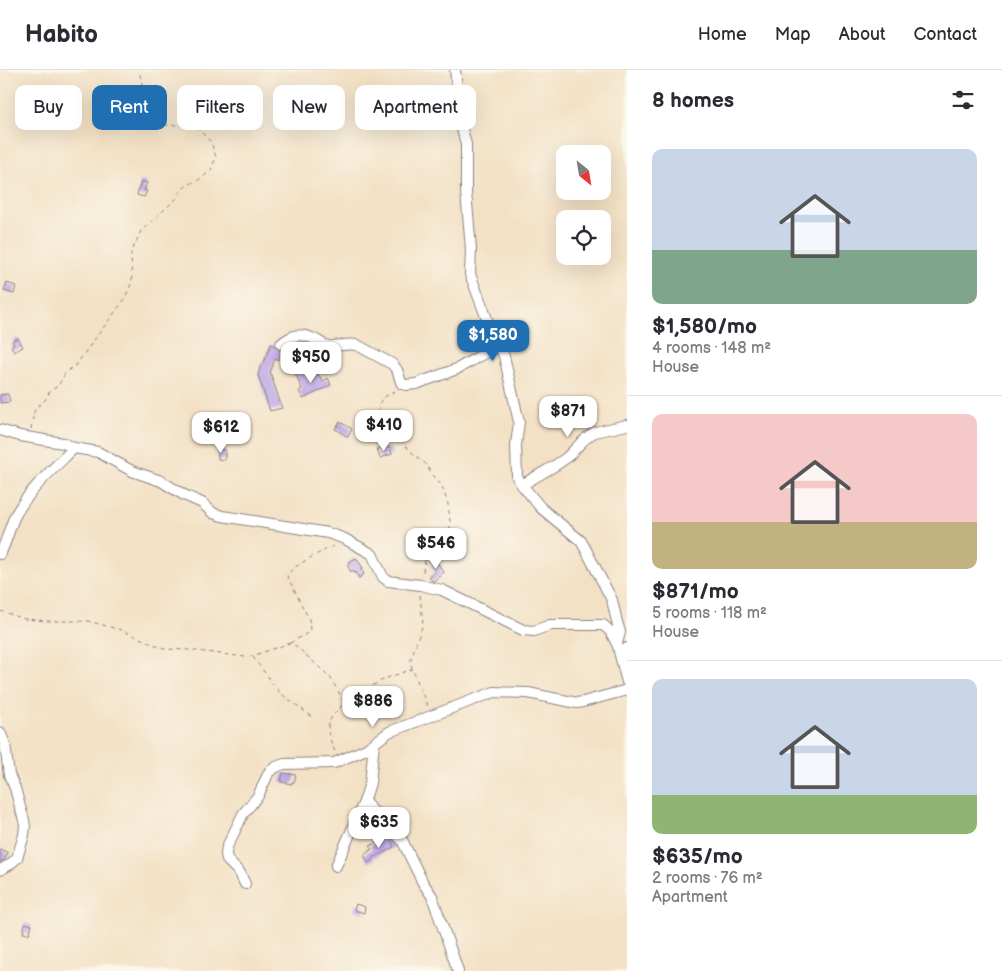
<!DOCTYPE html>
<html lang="en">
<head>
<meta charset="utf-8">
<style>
  :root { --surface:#fff; --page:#f7f7f7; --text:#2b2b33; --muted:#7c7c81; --line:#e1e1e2; --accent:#1f6fb2 }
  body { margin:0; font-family:"Balsamiq Sans",sans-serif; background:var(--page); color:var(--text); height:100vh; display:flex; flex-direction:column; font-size:19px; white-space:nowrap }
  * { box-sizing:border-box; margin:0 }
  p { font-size:16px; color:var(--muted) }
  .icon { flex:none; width:28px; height:28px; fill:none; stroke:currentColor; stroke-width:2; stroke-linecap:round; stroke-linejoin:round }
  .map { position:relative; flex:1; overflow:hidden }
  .drawer { display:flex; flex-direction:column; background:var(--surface); width:375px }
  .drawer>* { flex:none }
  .top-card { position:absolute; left:15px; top:15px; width:475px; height:45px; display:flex; gap:10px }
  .needle { width:32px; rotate:150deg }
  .fabs { position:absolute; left:556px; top:75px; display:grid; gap:10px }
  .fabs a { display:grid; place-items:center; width:55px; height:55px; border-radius:10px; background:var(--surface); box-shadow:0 5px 20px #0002; font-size:25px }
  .price { position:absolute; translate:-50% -42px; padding:0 11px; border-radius:10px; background:#fff; color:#222; font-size:16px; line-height:32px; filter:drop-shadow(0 1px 2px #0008) }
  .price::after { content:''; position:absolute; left:50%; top:30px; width:15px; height:11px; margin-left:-8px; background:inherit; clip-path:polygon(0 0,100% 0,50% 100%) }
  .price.selected { background:var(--accent); color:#fff }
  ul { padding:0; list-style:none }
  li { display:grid; align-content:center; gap:10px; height:265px; padding:0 25px }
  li+li { border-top:1px solid var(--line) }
  li span { display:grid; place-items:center; height:155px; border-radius:10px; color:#555 }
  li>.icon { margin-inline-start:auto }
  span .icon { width:90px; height:90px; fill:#fffc; stroke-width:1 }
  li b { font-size:21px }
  h2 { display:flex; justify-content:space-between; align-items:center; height:60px; padding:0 25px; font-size:21px }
  .tag { padding:0 18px; border-radius:10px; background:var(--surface); box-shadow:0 5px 20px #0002; font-size:18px; line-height:45px }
  .tag.selected { background:var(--accent); color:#fff }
  header { display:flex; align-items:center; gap:30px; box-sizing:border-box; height:70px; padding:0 25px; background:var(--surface); border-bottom:1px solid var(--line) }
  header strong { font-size:24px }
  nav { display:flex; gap:28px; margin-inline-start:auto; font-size:18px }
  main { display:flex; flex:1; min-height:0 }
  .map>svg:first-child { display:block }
  .building { fill:#b9a1e5 }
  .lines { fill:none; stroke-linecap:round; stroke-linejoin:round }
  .minor-casing { stroke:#8a8280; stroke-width:12 }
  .path { stroke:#8a8280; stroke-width:1; stroke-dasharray:4 4; stroke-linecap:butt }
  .minor { stroke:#fff; stroke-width:10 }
</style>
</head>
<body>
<header>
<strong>Habito</strong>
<nav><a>Home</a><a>Map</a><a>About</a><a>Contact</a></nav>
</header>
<main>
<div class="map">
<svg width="627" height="901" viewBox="0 0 627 901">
  <rect width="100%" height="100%" fill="#fbf7ec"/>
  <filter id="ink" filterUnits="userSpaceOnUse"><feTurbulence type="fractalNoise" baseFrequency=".02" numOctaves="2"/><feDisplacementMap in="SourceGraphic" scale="10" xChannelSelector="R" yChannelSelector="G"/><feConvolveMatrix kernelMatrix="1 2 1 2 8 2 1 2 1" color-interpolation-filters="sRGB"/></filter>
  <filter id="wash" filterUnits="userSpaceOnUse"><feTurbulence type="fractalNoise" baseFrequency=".0096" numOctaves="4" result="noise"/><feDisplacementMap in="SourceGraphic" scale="20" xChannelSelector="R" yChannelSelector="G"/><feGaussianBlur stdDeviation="1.12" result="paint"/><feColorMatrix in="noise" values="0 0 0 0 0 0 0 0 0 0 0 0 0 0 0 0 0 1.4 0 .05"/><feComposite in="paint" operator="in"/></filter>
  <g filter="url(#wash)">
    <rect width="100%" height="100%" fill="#f3e1c5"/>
    <g id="blocks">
      <path class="building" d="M141 111 147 113 144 120 147 121 144 127 137 125Z
        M7 213 16 216 14 224 4 221Z
        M18 268 23 277 14 282 11 276 14 274 12 271Z
        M271 274 275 276 278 280 282 281 278 290 275 289 270 302 282 338 270 341 258 305 261 294H263Z
        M303 299 308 309 318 304 323 311 328 308 331 315 303 329 299 321 302 319 295 303Z
        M8 324 10 332 0 333V325Z
        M340 352 352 359 348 367 335 359Z
        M383 377V379L390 377 392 384 380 388 377 379Z
        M218 379 225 380V390L218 389Z
        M427 464 432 475 427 479 424 474 422 475 419 469Z
        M436 487 438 494 444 502 434 511H432L429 507 435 502 430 489Z
        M356 488 363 498 361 499 364 504 359 508 356 502 354 503 353 500 351 502 347 495 350 494 349 492Z
        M283 703 296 705 294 712H292V714L281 712Z
        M390 768 394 777 373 788 374 789 368 793 364 785 372 779 370 776 383 769 384 772Z
        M0 779 8 783 4 790 0 792Z
        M356 834 365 837 364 843 354 840Z
        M25 853 32 855 29 864 23 863Z"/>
    </g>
  </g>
  <g filter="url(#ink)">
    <use href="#blocks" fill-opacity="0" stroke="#8a8280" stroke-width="1"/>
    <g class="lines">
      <defs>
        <path id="minor" d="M455 0 457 16 465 35V39L461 50V56L466 74V122L471 179 470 204 490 257 504 286 519 352 516 375 517 407 522 415 541 438 581 471 585 478 612 530 617 552 620 562 617 574 621 589
          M281 274C292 265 300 262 314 269 319 271 323 275 328 276 338 277 346 273 357 275L392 294 397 300 401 312 402 314 406 315 416 314 457 299 499 275
          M0 360 20 366 63 373 74 378 98 382 132 401 161 411 184 425 202 433 213 443 222 446 328 463 345 469 372 484 383 507 388 511 420 515 442 520 523 560 534 561 550 555H603L610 561 617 574
          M522 415C536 406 553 398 566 388 576 379 583 368 595 362L627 355
          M0 484C7 472 9 457 16 444 30 419 54 398 74 378
          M627 578 621 589 627 612
          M0 662 5 674 9 705 15 718 20 737 24 750 25 756 24 765 17 788 9 795 0 800
          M364 732 402 770 423 813 432 826 458 901
          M336 796 364 732 370 713 374 674
          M245 814 240 803 227 790 226 783 227 777 243 744 258 726 269 702 276 697 284 694 334 693 366 679 389 662 494 622 528 623 577 633 583 632 627 620"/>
      </defs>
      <use href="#minor" class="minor-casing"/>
      <path class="path" d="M395 321C386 326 377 329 379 342L410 381 427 395 431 404 442 416 448 434 450 451V472L447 476 443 479 429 484 427 487 425 491 422 506
        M31 359 34 342 36 338 46 329 50 321 58 316 66 302 77 294 83 285 124 230 132 212 131 183 141 161 176 129 181 121 186 116 202 108 211 100 216 87 211 72 198 59 186 55H173L169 56C162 52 162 46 158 40 155 35 151 32 148 27 142 19 141 9 139 0
        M420 525 423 554 411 588V595L428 638
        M0 541 25 549 48 551H88L121 560 165 579 190 580 245 587 252 586 290 573 296 576 330 607 345 633
        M290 573 306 564 310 560 309 549 289 510 287 506C292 495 324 481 335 475
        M253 587 280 623 311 646
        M335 681C331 673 326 661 329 652 336 635 370 616 387 608 395 605 404 602 413 599"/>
      <use href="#minor" class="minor"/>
    </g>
  </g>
</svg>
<div class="fabs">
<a><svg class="needle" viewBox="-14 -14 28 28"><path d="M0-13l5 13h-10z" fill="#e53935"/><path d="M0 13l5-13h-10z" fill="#7c7c81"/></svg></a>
<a><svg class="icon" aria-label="locate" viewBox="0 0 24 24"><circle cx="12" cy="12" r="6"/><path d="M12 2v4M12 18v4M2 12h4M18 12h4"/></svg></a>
</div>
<b class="price selected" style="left:493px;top:292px">$1,580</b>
<b class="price" style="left:311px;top:314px">$950</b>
<b class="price" style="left:568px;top:368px">$871</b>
<b class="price" style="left:384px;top:382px">$410</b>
<b class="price" style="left:221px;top:384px">$612</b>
<b class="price" style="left:436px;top:500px">$546</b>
<b class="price" style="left:373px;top:658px">$886</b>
<b class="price" style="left:379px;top:779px">$635</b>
<div class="top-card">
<a class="tag">Buy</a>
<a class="tag selected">Rent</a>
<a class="tag">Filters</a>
<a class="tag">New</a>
<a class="tag">Apartment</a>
</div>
</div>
<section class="drawer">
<h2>8 homes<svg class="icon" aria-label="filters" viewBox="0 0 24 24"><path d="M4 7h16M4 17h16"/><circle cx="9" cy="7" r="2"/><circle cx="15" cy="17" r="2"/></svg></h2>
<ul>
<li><span style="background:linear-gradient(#c9d6e8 65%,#7fa58c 0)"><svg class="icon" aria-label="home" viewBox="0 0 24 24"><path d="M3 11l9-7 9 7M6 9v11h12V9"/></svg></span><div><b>$1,580/mo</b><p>4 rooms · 148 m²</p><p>House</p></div></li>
<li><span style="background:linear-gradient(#f6c9c9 70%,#c2b280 0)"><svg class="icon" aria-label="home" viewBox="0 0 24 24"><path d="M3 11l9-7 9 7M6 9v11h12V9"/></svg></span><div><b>$871/mo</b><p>5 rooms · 118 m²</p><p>House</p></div></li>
<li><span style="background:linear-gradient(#c9d6e8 75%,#8fb573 0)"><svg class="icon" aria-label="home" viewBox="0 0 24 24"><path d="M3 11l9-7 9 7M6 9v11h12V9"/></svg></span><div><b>$635/mo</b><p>2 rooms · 76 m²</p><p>Apartment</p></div></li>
</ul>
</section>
</main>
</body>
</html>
